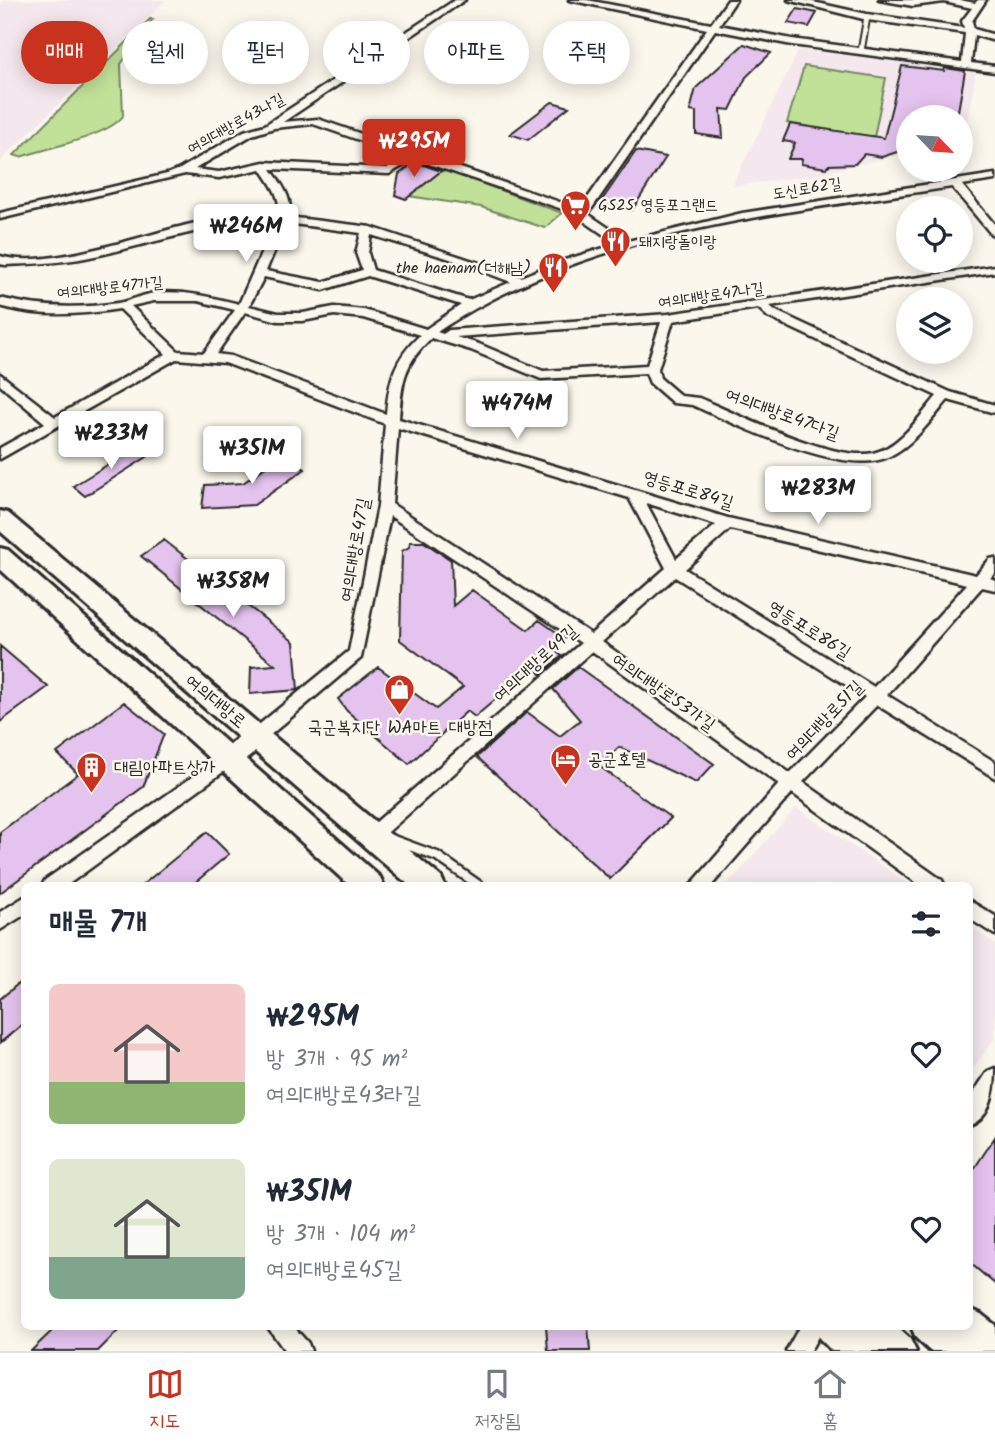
<!DOCTYPE html>
<html lang="ko">
<head>
<meta charset="utf-8">
<style>
  :root { --surface:#fff; --page:#f2f2f3; --text:#1f2937; --muted:#747a83; --line:#e0e1e3; --accent:#c8321e }
  body { margin:0; font-family:Kalam,"Poor Story",sans-serif; background:var(--page); color:var(--text); height:100vh; display:flex; flex-direction:column; font-size:26px; white-space:nowrap }
  * { box-sizing:border-box; margin:0 }
  p { font-size:23px; color:var(--muted) }
  .icon { flex:none; width:38px; height:38px; fill:none; stroke:currentColor; stroke-width:2; stroke-linecap:round; stroke-linejoin:round }
  .map { position:relative; flex:1; overflow:hidden }
  .panel { position:absolute; left:21px; top:882px; width:952px; height:448px; display:flex; flex-direction:column; background:var(--surface); border-radius:10px; box-shadow:0 4px 18px #0003 }
  .panel>* { flex:none }
  .guide { position:absolute; left:21px; top:21px; width:954px; height:63px; display:flex; gap:14px }
  .needle { width:46px; rotate:115deg }
  .fabs { position:absolute; left:896px; top:105px; display:grid; gap:14px }
  .fabs a { display:grid; place-items:center; width:77px; height:77px; border-radius:50%; background:var(--surface); box-shadow:0 4px 18px #0003; font-size:35px }
  .price { position:absolute; translate:-50% -60px; padding:0 16px; border-radius:7px; background:#fff; color:#222; font-size:23px; line-height:46px; filter:drop-shadow(0 2px 4px #0008) }
  .price::after { content:''; position:absolute; left:50%; top:42px; width:21px; height:16px; margin-left:-10px; background:inherit; clip-path:polygon(0 0,100% 0,50% 100%) }
  .price.on { background:var(--accent); color:#fff }
  ul { padding:0; list-style:none }
  li { display:flex; align-items:center; gap:21px; height:175px; padding:0 28px }
  li span { display:grid; place-items:center; flex:none; width:196px; height:140px; border-radius:10px; color:#555 }
  li>.icon { margin-inline-start:auto }
  span .icon { width:84px; height:84px; fill:#fffc; stroke-width:1 }
  li b { font-size:30px }
  h2 { display:flex; justify-content:space-between; align-items:center; height:84px; padding:0 28px; font-size:30px }
  .pill { padding:0 24px; border-radius:32px; background:var(--surface); box-shadow:0 4px 18px #0003; font-size:24px; line-height:63px }
  .pill.on { background:var(--accent); color:#fff }
  .menu { display:flex; justify-content:space-around; align-items:center; height:98px; border-top:2px solid var(--line); background:var(--surface); font-size:19px; color:var(--muted) }
  .menu a { display:grid; justify-items:center; gap:4px }
  .menu .on { color:var(--accent) }
  .map>svg:first-child { display:block }
  .built { fill:#f4e7ed }
  .green { fill:#c1e199; stroke:#768662; stroke-width:2 }
  .building { fill:#e4c3ef; stroke:#2b2b2b; stroke-width:2 }
  .lines { fill:none; stroke-linecap:round; stroke-linejoin:round }
  .lane-far1-casing { stroke:#2b2b2b; stroke-width:9 }
  .lane-casing { stroke:#2b2b2b; stroke-width:13 }
  .street-casing { stroke:#2b2b2b; stroke-width:5 }
  .secondary-casing { stroke:#2b2b2b; stroke-width:5 }
  .primary-casing { stroke:#2b2b2b; stroke-width:6 }
  .lane-far1 { stroke:#fbf7ec; stroke-width:5 }
  .lane { stroke:#fbf7ec; stroke-width:8 }
  .street { fill:#fbf7ec; fill-rule:evenodd }
  .secondary { fill:#fbf7ec; fill-rule:evenodd }
  .primary { fill:#fbf7ec; fill-rule:evenodd }
  .labels { text-anchor:middle; dominant-baseline:central; stroke-width:5; stroke-linejoin:round; paint-order:stroke }
  .far-street-label { font-size:16px; fill:#2b2b2b; stroke:#fbf7ec }
  .far-poi-label { font-size:16px; fill:#2b2b2b; stroke:#fbf7ec; text-anchor:start }
  .street-label { font-size:18px; fill:#2b2b2b; stroke:#fbf7ec }
  .poi-label { font-size:18px; fill:#2b2b2b; stroke:#fbf7ec; text-anchor:start }
</style>
</head>
<body>
<div class="map">
<svg width="995" height="1351" viewBox="0 0 995 1351">
  <rect width="100%" height="100%" fill="#fbf7ec"/>
  <filter id="ink" filterUnits="userSpaceOnUse"><feTurbulence type="fractalNoise" baseFrequency=".0143" numOctaves="2"/><feDisplacementMap in="SourceGraphic" scale="14" xChannelSelector="R" yChannelSelector="G"/><feConvolveMatrix kernelMatrix="1 2 1 2 8 2 1 2 1" color-interpolation-filters="sRGB"/></filter>
  <g filter="url(#ink)">
    <path class="built" d="M6 0H166L0 161V4Z
      M799 50 976 71 965 134 961 137V117H908V153L809 176 732 186Z
      M796 808 910 885H727Z
      M970 926 995 944V1038L970 1073Z"/>
    <path class="green" d="M150 19H153L121 64 123 116C109 136 44 149 20 157L14 155Z
      M804 66 886 78 874 137 787 123Z
      M443 169 562 213 545 228 481 207 409 196Z"/>
    <path class="building" d="M797 9 817 13 809 27 788 23Z
      M744 44 771 53 746 77 730 110 721 109 723 138 696 134V112L690 111 696 88Z
      M902 66 944 71 945 68 965 71 957 117H908L906 149 882 157 864 154 855 164 829 165 826 168 801 164 802 159H788L795 143 783 141 790 124 884 138Z
      M552 102 569 107 528 140 510 134Z
      M636 151 666 157 632 210 600 203Z
      M415 162 441 171 406 199 395 195 399 174Z
      M140 445 147 457 85 496 73 486Z
      M282 455 305 469 254 505 202 508 205 485 243 483Z
      M164 540 294 642 298 690 250 694 251 667 275 665 141 556Z
      M410 542H424L451 560 453 606 472 590 528 630 539 620 565 638 553 649 562 656 541 674 534 666 475 717 467 711 409 764 347 711 338 699 378 667 436 709 463 687 400 640 402 551 409 547Z
      M0 646 48 687 0 722Z
      M578 667 714 764 696 783 619 747 599 766 671 818 610 879 477 757 527 712 560 736 580 720 553 689Z
      M124 702 164 734 143 787 0 893V832L78 774 57 753Z
      M207 832 229 854 191 886H141Z
      M24 979V1023L0 1043V999Z
      M995 1137V1284L970 1263V1175Z
      M57 1326H123L98 1351H31Z
      M546 1326H588L590 1351H548Z"/>
    <g class="lines">
      <defs>
        <path id="lane-far1" d="M861 51 867 17"/>
        <path id="lane" d="M388 838 437 856 480 886"/>
        <path id="street" d="M455 0H465L283 122 318 119 580 209 707 29 569 0H587L711 24 728 0H736L719 25 792 39 962 62 965 33 867 20 788 0H804L867 14 964 28 962 21 972 8 944 2 913 6 879 0H960L975 3 978 0H986L972 21 974 29 995 35V41L974 35 971 63 995 66V72L792 45 715 30 588 214 628 241 742 213 995 174V180L962 185 995 225V235L991 234 952 187C777 214 587 231 437 332L443 334 449 330 668 314 995 266V272L770 306 776 311 950 392 995 405V413L948 400C931 420 914 444 890 456 846 479 736 424 692 405L673 403 650 383 646 373 541 379 471 350 431 338C403 365 402 382 399 419L728 518 976 575 990 559 995 558V573L990 578 995 580V590L982 587 887 695 995 762V778L877 705 803 782 942 880 945 886H921L792 793 711 886H690L779 784 592 651 379 840 373 843 367 840 364 835 367 830 581 643 390 516 361 658 262 742H250L248 737 250 732 349 651 378 506 385 424 225 363 176 359 0 459V448L45 423 0 385V374L55 417 166 354 120 309C81 315 38 318 0 306V298C38 308 78 309 118 303 130 301 142 295 154 293 184 290 211 297 239 304L275 222C205 223 152 245 85 258 59 263 32 264 5 265L0 264V256C45 270 143 235 191 224 219 218 249 215 278 216 283 198 270 183 261 169L219 178 185 174 0 219V213L167 174 180 169 244 131 265 125ZM313 124 405 156 387 168 264 162 219 172 195 169 252 135 274 128ZM414 159 571 212 617 244 555 263 521 277 371 227 288 217C295 200 280 182 271 169L389 174ZM286 223 361 233 356 253 362 270 323 282 266 271ZM371 235 447 258 511 282 469 300 373 270 368 253ZM368 276 461 305 426 329 364 310 334 307 303 313H278L249 306 264 277 323 290ZM154 301H198L235 310 204 353 178 351 131 306ZM758 308 768 317 937 396C920 416 900 447 873 453 835 462 736 414 699 398L681 396 660 378 658 369 673 321ZM245 312 278 321H303L334 315 363 318 420 335C394 359 389 380 386 414L231 356 216 354ZM661 322 647 365 543 371 479 344 456 337ZM398 428 629 498 666 568 591 634 392 504ZM646 503 716 525 676 559ZM730 529 967 584 874 687 685 569ZM675 577 865 697 790 773 602 642Z
          M228 752 234 754 236 759 234 764 66 886H42L45 880Z
          M24 897V915L0 930V912Z
          M970 901 995 916V935L970 919Z
          M995 1068C995 1089 992 1117 970 1125V1098L988 1071Z
          M267 1326H293L308 1343 311 1351H285Z
          M800 1326H824L810 1351H786Z"/>
        <path id="secondary" d="M256 728 264 731 267 737C260 751 236 771 220 766L217 759C223 746 243 733 256 728Z"/>
        <path id="primary" d="M0 511 8 513 441 877 445 886H410L0 531Z
          M0 548 8 550 380 877 384 886H350L0 569Z
          M970 1309 981 1314 995 1325V1351H930L916 1338 911 1326H970Z
          M814 1326H896L910 1339 916 1351H832L819 1338Z"/>
      </defs>
      <use href="#lane-far1" class="lane-far1-casing"/>
      <use href="#lane" class="lane-casing"/>
      <use href="#street" class="street-casing"/>
      <use href="#secondary" class="secondary-casing"/>
      <use href="#primary" class="primary-casing"/>
      <use href="#lane-far1" class="lane-far1"/>
      <use href="#lane" class="lane"/>
      <use href="#street" class="street"/>
      <use href="#secondary" class="secondary"/>
      <use href="#primary" class="primary"/>
    </g>
  </g>
  <defs>
    <symbol id="supermarket-pin" viewBox="-11 -11 22 30"><path d="M0 17L-7.5 6A9.5 9.5 0 1 1 7.5 6Z" fill="#c8321e" stroke="#fbf7ec"/><path d="M-6-5.5h2.5l.6 2H6L4.5 2H-2.5L-4.4-4H-6ZM-1.5 3.2a1.3 1.3 0 1 0 .1 0ZM3 3.2a1.3 1.3 0 1 0 .1 0Z" fill="#fff"/></symbol>
    <symbol id="restaurant-pin" viewBox="-11 -11 22 30"><path d="M0 17L-7.5 6A9.5 9.5 0 1 1 7.5 6Z" fill="#c8321e" stroke="#fbf7ec"/><path d="M-5-6h1v4h1v-4h1v4h1v-4h1v5L-1.5 .5V6h-2V.5L-5-1ZM5-6V6H3V1.5H1.5Q1.5-4 5-6Z" fill="#fff"/></symbol>
    <symbol id="shop-pin" viewBox="-11 -11 22 30"><path d="M0 17L-7.5 6A9.5 9.5 0 1 1 7.5 6Z" fill="#c8321e" stroke="#fbf7ec"/><path d="M-5-2.5h2.3a2.7 3.5 0 0 1 5.4 0H5L5.5 6h-11ZM-1.5-2.5h3a1.5 2.3 0 0 0-3 0Z" fill="#fff"/></symbol>
    <symbol id="hotel-pin" viewBox="-11 -11 22 30"><path d="M0 17L-7.5 6A9.5 9.5 0 1 1 7.5 6Z" fill="#c8321e" stroke="#fbf7ec"/><path d="M-6-4.5h1.5V1H6V5H4.5V3h-9V5H-6ZM-4 0a1.8 1.8 0 1 1 3.6 0ZM.5 0V-2.5h3Q6-2.5 6 0Z" fill="#fff"/></symbol>
    <symbol id="building-pin" viewBox="-11 -11 22 30"><path d="M0 17L-7.5 6A9.5 9.5 0 1 1 7.5 6Z" fill="#c8321e" stroke="#fbf7ec"/><path d="M-4-6H4V6H1V3H-1V6H-4ZM-2.5-4.3h1.7v1.8h-1.7ZM.8-4.3h1.7v1.8H.8ZM-2.5-1h1.7V.8h-1.7ZM.8-1h1.7V.8H.8Z" fill="#fff"/></symbol>
  </defs>
  <g fill-rule="evenodd">
    <use href="#supermarket-pin" x="558" y="188" width="35" height="47"/>
    <use href="#restaurant-pin" x="598" y="224" width="35" height="47"/>
    <use href="#restaurant-pin" x="536" y="250" width="35" height="47"/>
    <use href="#shop-pin" x="382" y="672" width="35" height="47"/>
    <use href="#hotel-pin" x="548" y="742" width="35" height="47"/>
    <use href="#building-pin" x="74" y="750" width="35" height="47"/>
  </g>
  <g class="labels">
    <g class="far-street-label">
      <text transform="translate(236 124) rotate(-29)">여의대방로43나길</text>
      <text transform="translate(807 189) rotate(-9)">도신로62길</text>
      <text transform="translate(110 288) rotate(-6)">여의대방로47가길</text>
      <text transform="translate(711 296) rotate(-8)">여의대방로47나길</text>
    </g>
    <g class="far-poi-label">
      <text x="598" y="205">GS25 영등포그랜드</text>
      <text x="639" y="242">돼지랑돌이랑</text>
      <text x="531" y="268" text-anchor="end">the haenam(더해남)</text>
    </g>
    <g class="street-label">
      <text transform="translate(782 415) rotate(20)">여의대방로47다길</text>
      <text transform="translate(688 491) rotate(17)">영등포로84길</text>
      <text transform="translate(356 550) rotate(-80)">여의대방로47길</text>
      <text transform="translate(809 631) rotate(32)">영등포로86길</text>
      <text transform="translate(536 664) rotate(-42)">여의대방로49길</text>
      <text transform="translate(663 693) rotate(35)">여의대방로53가길</text>
      <text transform="translate(215 702) rotate(40)">여의대방로</text>
      <text transform="translate(825 721) rotate(-46)">여의대방로51길</text>
    </g>
    <g class="poi-label">
      <text x="400" y="728" text-anchor="middle">국군복지단 WA마트 대방점</text>
      <text x="588" y="760">공군호텔</text>
      <text x="114" y="768">대림아파트상가</text>
    </g>
  </g>
</svg>
<div class="fabs">
<a><svg class="needle" viewBox="-14 -14 28 28"><path d="M0-13l5 13h-10z" fill="#e53935"/><path d="M0 13l5-13h-10z" fill="#747a83"/></svg></a>
<a><svg class="icon" aria-label="locate" viewBox="0 0 24 24"><circle cx="12" cy="12" r="6"/><path d="M12 2v4M12 18v4M2 12h4M18 12h4"/></svg></a>
<a><svg class="icon" aria-label="layers" viewBox="0 0 24 24"><path d="M12 4l9 5-9 5-9-5zM3 14l9 5 9-5"/></svg></a>
</div>
<b class="price on" style="left:414px;top:179px">₩295M</b>
<b class="price" style="left:246px;top:264px">₩246M</b>
<b class="price" style="left:517px;top:441px">₩474M</b>
<b class="price" style="left:111px;top:471px">₩233M</b>
<b class="price" style="left:252px;top:486px">₩351M</b>
<b class="price" style="left:818px;top:526px">₩283M</b>
<b class="price" style="left:233px;top:619px">₩358M</b>
<div class="guide">
<a class="pill on">매매</a>
<a class="pill">월세</a>
<a class="pill">필터</a>
<a class="pill">신규</a>
<a class="pill">아파트</a>
<a class="pill">주택</a>
</div>
<section class="panel">
<h2>매물 7개<svg class="icon" aria-label="filters" viewBox="0 0 24 24"><path d="M4 7h16M4 17h16"/><circle cx="9" cy="7" r="2"/><circle cx="15" cy="17" r="2"/></svg></h2>
<ul>
<li><span style="background:linear-gradient(#f6c9c9 70%,#8fb573 0)"><svg class="icon" aria-label="home" viewBox="0 0 24 24"><path d="M3 11l9-7 9 7M6 9v11h12V9"/></svg></span><div><b>₩295M</b><p>방 3개 · 95 m²</p><p>여의대방로43라길</p></div><svg class="icon" aria-label="heart" viewBox="0 0 24 24"><path d="M12 20l-8-8c-3-5 5-10 8-4 3-6 11-1 8 4z"/></svg></li>
<li><span style="background:linear-gradient(#dfe7d0 70%,#7fa58c 0)"><svg class="icon" aria-label="home" viewBox="0 0 24 24"><path d="M3 11l9-7 9 7M6 9v11h12V9"/></svg></span><div><b>₩351M</b><p>방 3개 · 104 m²</p><p>여의대방로45길</p></div><svg class="icon" aria-label="heart" viewBox="0 0 24 24"><path d="M12 20l-8-8c-3-5 5-10 8-4 3-6 11-1 8 4z"/></svg></li>
</ul>
</section>
</div>
<nav class="menu">
<a class="on"><svg class="icon" aria-label="map" viewBox="0 0 24 24"><path d="M3 6l6-2 6 2 6-2v14l-6 2-6-2-6 2zM9 4v14M15 6v14"/></svg>지도</a>
<a><svg class="icon" aria-label="saved" viewBox="0 0 24 24"><path d="M7 4h10v16l-5-4-5 4z"/></svg>저장됨</a>
<a><svg class="icon" aria-label="home" viewBox="0 0 24 24"><path d="M3 11l9-7 9 7M6 9v11h12V9"/></svg>홈</a>
</nav>
</body>
</html>
